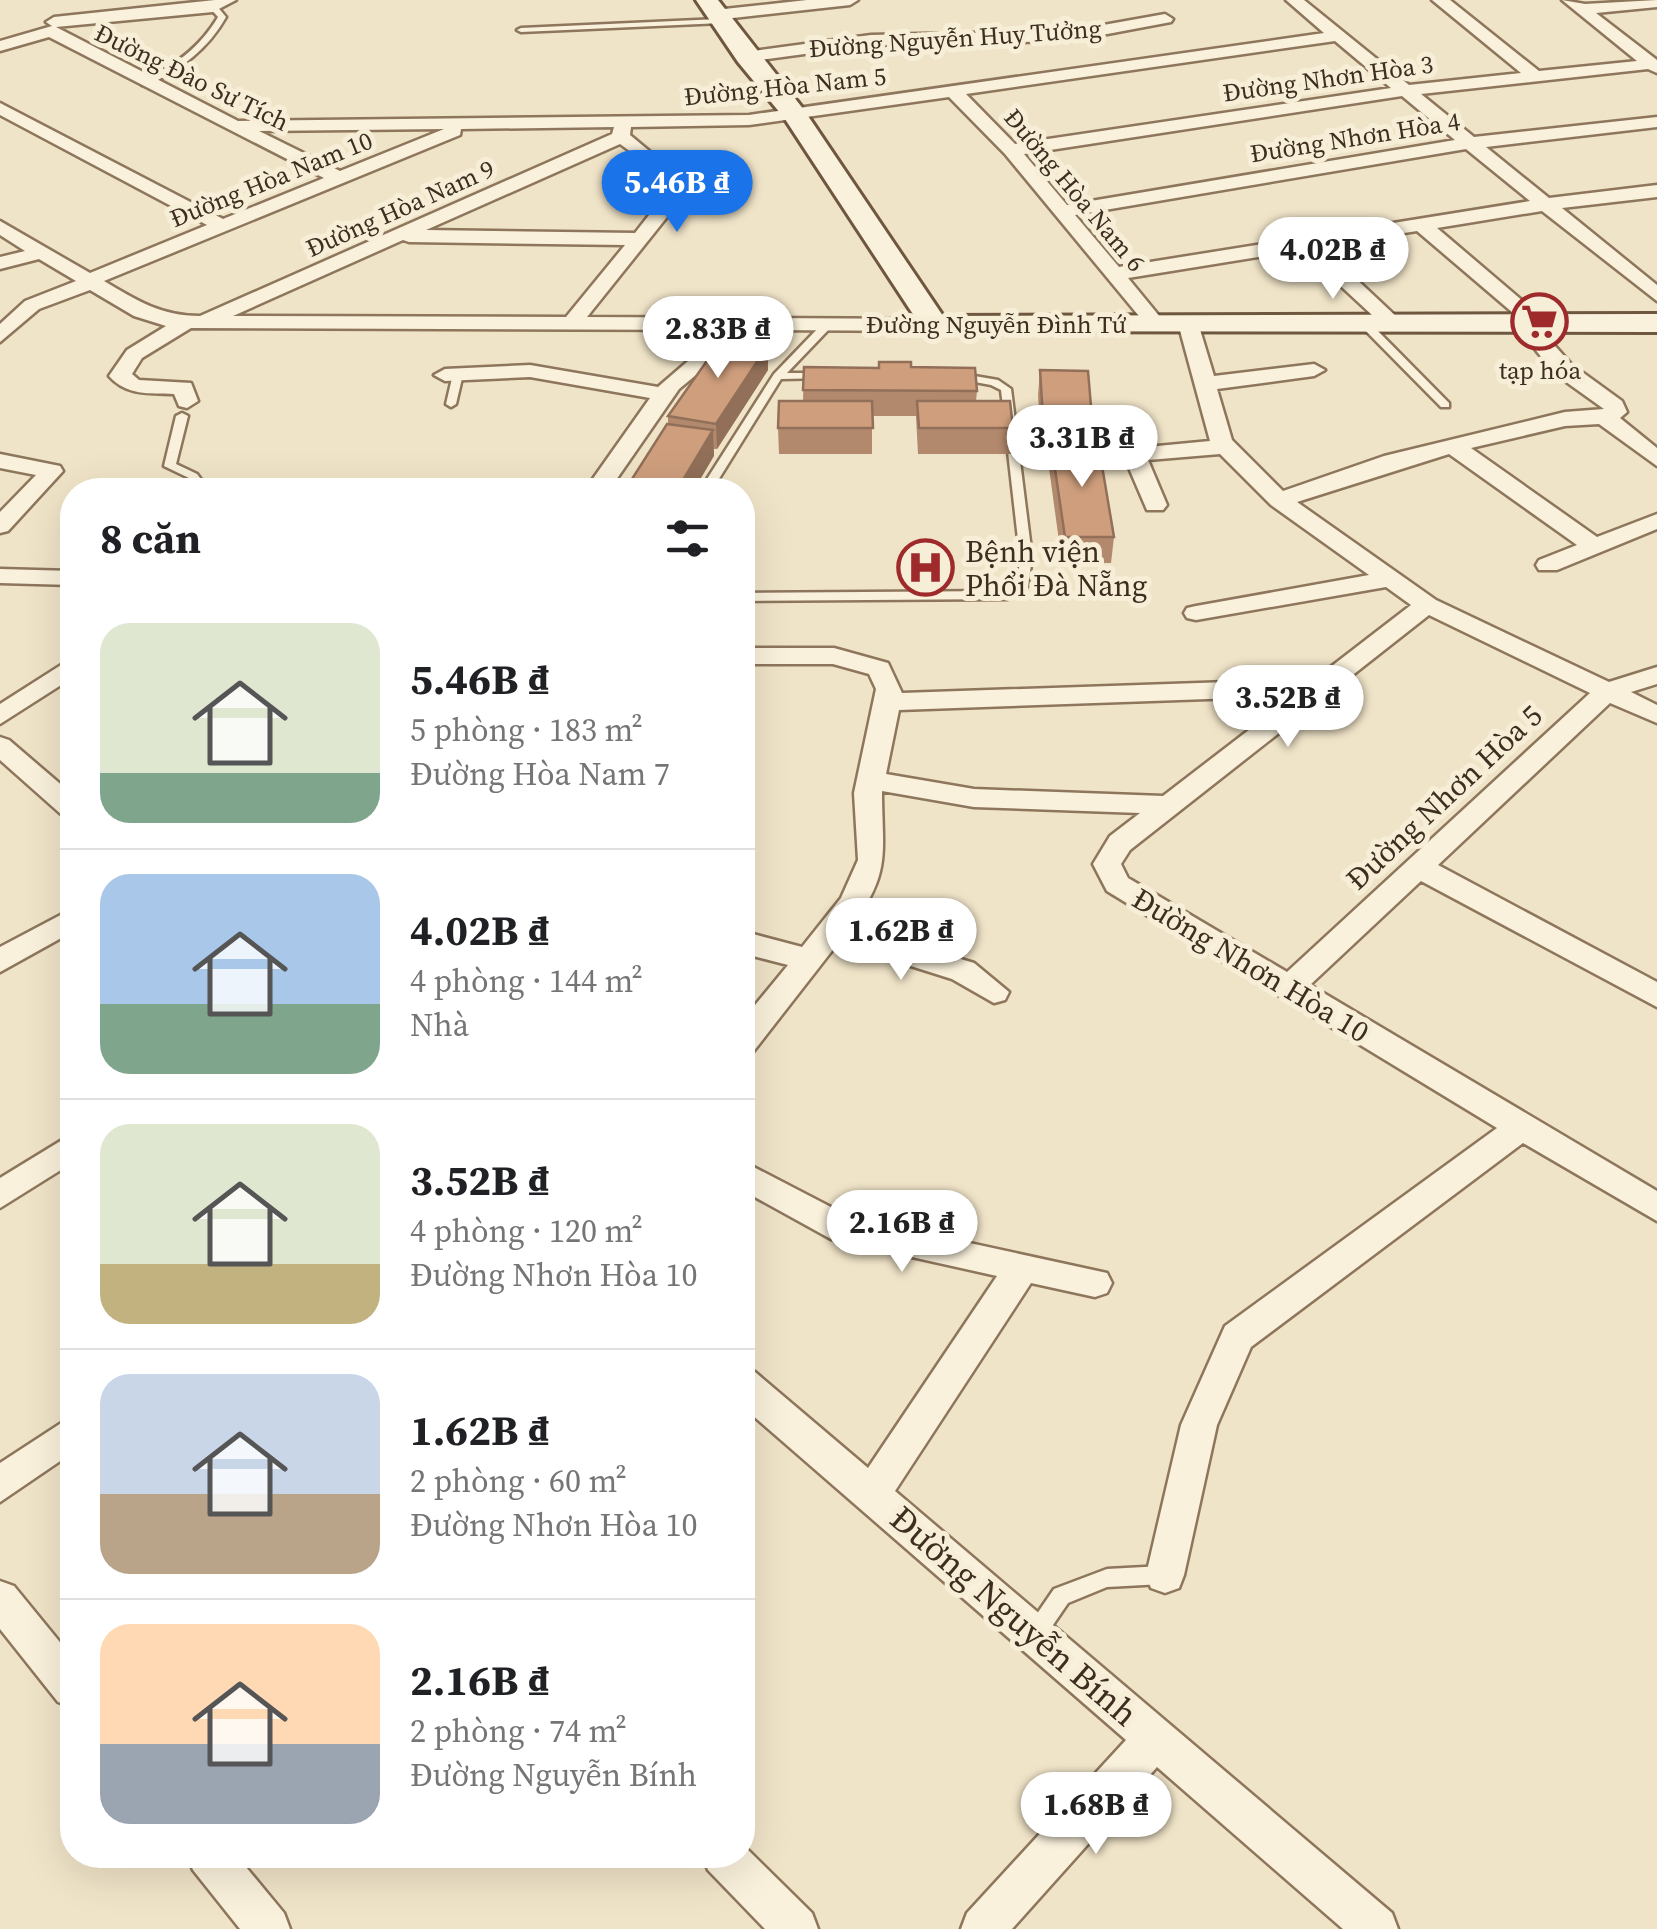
<!DOCTYPE html>
<html lang="vi">
<head>
<meta charset="utf-8">
<style>
  :root { --surface:#fff; --page:#f6f6f6; --text:#202124; --muted:#757577; --line:#e0e0e0; --accent:#1a73e8 }
  body { margin:0; font-family:"Source Serif 4",serif; background:var(--page); color:var(--text); height:100vh; display:flex; flex-direction:column; font-size:38px; white-space:nowrap }
  * { box-sizing:border-box; margin:0 }
  p { font-size:32px; color:var(--muted) }
  .icon { flex:none; width:55px; height:55px; fill:none; stroke:currentColor; stroke-width:2; stroke-linecap:round; stroke-linejoin:round }
  .map { position:relative; flex:1; overflow:hidden }
  .side { position:absolute; left:60px; top:478px; width:695px; height:1390px; display:flex; flex-direction:column; background:var(--surface); border-radius:40px; box-shadow:0 10px 40px #0002 }
  .side>* { flex:none }
  .price { position:absolute; translate:-50% -85px; padding:0 22px; border-radius:35px; background:#fff; color:#222; font-size:32px; line-height:65px; filter:drop-shadow(0 2px 5px #0008) }
  .price::after { content:''; position:absolute; left:50%; top:60px; width:30px; height:22px; margin-left:-15px; background:inherit; clip-path:polygon(0 0,100% 0,50% 100%) }
  .price.on { background:var(--accent); color:#fff }
  ul { padding:0; list-style:none }
  li { display:flex; align-items:center; gap:30px; height:250px; padding:0 40px }
  li+li { border-top:2px solid var(--line) }
  li span { display:grid; place-items:center; flex:none; width:280px; height:200px; border-radius:30px; color:#555 }
  li>.icon { margin-inline-start:auto }
  span .icon { width:120px; height:120px; fill:#fffc; stroke-width:1 }
  li b { font-size:42px }
  h2 { display:flex; justify-content:space-between; align-items:center; height:120px; padding:0 40px; font-size:42px }
  .map>svg:first-child { display:block }
  .lines { fill:none; stroke-linecap:round; stroke-linejoin:round }
  .lane-casing { stroke:#8d765c; stroke-width:5 }
  .street-casing { stroke:#8d765c; stroke-width:5 }
  .secondary-casing { stroke:#6f573f; stroke-width:6 }
  .lane { fill:#faf1dc; fill-rule:evenodd }
  .street { fill:#faf1dc; fill-rule:evenodd }
  .secondary { fill:#faf1dc; fill-rule:evenodd }
  .wall { fill:#b2896c }
  .shaded-wall { fill:#916f58 }
  .building { fill:#cf9f7d; stroke:#916f58; stroke-width:2.5 }
  .labels { text-anchor:middle; dominant-baseline:central; stroke-width:10; stroke-linejoin:round; paint-order:stroke }
  .far-street-label { font-size:25px; fill:#3d2e20; stroke:#f7eed8 }
  .far-poi-label { font-size:25px; fill:#3d2e20; stroke:#f7eed8 }
  .poi-label { font-size:30px; fill:#3d2e20; stroke:#f7eed8; text-anchor:start }
  .street-label { font-size:30px; fill:#3d2e20; stroke:#f7eed8 }
  .near-street-label { font-size:35px; fill:#3d2e20; stroke:#f7eed8 }
</style>
</head>
<body>
<div class="map">
<svg width="1657" height="1929" viewBox="0 0 1657 1929">
  <rect width="100%" height="100%" fill="#f0e4c8"/>
  <g class="lines">
    <defs>
      <path id="lane" d="M210 5H216L226 17C208 49 181 69 148 85H142V81C173 67 200 48 218 17L209 7Z
        M719 19 723 21 722 23 521 32 517 30 521 28Z
        M828 321 833 324 832 326 787 373H824L828 374V378L781 379 712 490H700L774 374 824 322Z
        M1360 321H1368L1449 403V407H1441L1360 325Z
        M458 371 463 374 456 404 451 407 446 404 453 374Z
        M957 373 998 380 1011 389 1032 557 1028 586 1008 599 742 601V593L1005 591 1018 582 1020 557 1001 390 991 385 953 378V374Z
        M182 413 188 416 176 464 197 474 209 490H197L189 478 164 466 176 416Z
        M1163 1566 1170 1569 1173 1575 1170 1581 1163 1584 1107 1587 1068 1603 1042 1641 1035 1643 1028 1641 1025 1634 1028 1627 1054 1589 1107 1569Z"/>
      <path id="street" d="M215 0H236L213 12 56 27 238 121 749 115 1324 33 1286 0H1304L1409 85 1521 73 1432 0H1450L1539 71 1637 61 1562 0 1585 4 1657 0V7L1596 13 1657 60V73L1648 69 1421 94 1474 137 1657 117V127L1486 147 1549 198 1657 185V197L1562 208 1657 285V301L1542 211 1437 228 1544 319 1547 323 1540 329 1571 364 1622 401 1627 412 1620 418 1657 448V466L1599 424 1565 426 1471 448 1597 537 1657 514V529L1557 570H1539L1536 565 1539 560 1577 545 1449 454 1297 502 1436 600 1609 682 1657 667V684L1631 692 1657 705V723L1610 703 1438 865 1657 982V1007L1421 881 1310 985 1657 1191V1221L1523 1143 1251 1347 1217 1425 1184 1575 1179 1588 1165 1593 1151 1588 1146 1575 1181 1425 1225 1326 1497 1128 1107 891 1093 864 1110 836 1140 813 974 807 882 791C882 852 892 873 851 926L974 963 1009 992 1005 1000 994 1003 952 979 838 943 753 1052 742 1055V1021L788 965 753 956 742 958V937L753 934 802 947 841 898 858 860 854 793 876 689 869 674 833 664H742V648H834L888 663 902 693 1315 679 1411 605 1386 587 1196 620 1187 618 1184 613 1187 608 1196 606 1369 575 1271 505 1220 454 1148 460 1167 505 1163 510H1147L1123 454 1126 449 1210 441 1178 323 1181 319H1195L1198 323 1214 376 1314 364 1325 370 1314 376 1217 389 1232 440 1283 491 1384 456 1565 412 1604 409 1555 374 1514 323 1519 318 1417 231 1321 246 1400 320V328H1386L1302 250 1128 278 1165 323 1162 327H1148L1005 154 949 97 749 125 631 127 630 135 660 160 675 182 679 202 587 317 934 319 944 325 934 331 750 330 679 389 609 490H585L650 398 530 377 445 381 434 375 445 369 530 365 658 387 724 330 191 328 142 358 132 374 139 380 191 383 198 401 187 408 179 406 174 394C149 393 127 396 109 376L127 350 166 326 134 316 90 290 39 309 0 342V324L25 301 76 281 39 259 0 269V257L25 251 0 235V221L90 273 207 225 0 115V103L223 219 324 178 49 37 0 51V41L52 26 46 22 54 17ZM1335 41 1391 88 1015 144 966 94ZM1402 96 1455 140 1067 205 1024 154ZM614 127 612 134 200 316C161 316 136 300 104 281L460 135 461 129ZM444 129 340 171 259 131ZM620 144C641 158 657 175 660 201L635 233 426 230ZM1466 149 1530 201 1119 267 1075 215ZM403 240 409 242 625 245 566 317 233 316ZM1429 615 1590 693 1287 972 1128 878 1121 864 1130 850ZM1293 696 1163 796 974 789 886 774 899 710Z
        M807 0H858L850 5 715 20 707 15 715 10Z
        M1165 14 1173 19 1171 22 1070 41 871 45 746 62 738 57 746 52 871 35 1070 31Z
        M0 454 60 466 63 471 8 531 0 533V512L36 475 0 468Z
        M0 569 72 571V585L0 583Z
        M72 658V678L0 724V704Z
        M0 737 9 740 72 794V817L62 815 0 760Z
        M72 909V932L0 972V947Z
        M72 1134V1163L0 1208V1178Z
        M742 1161 850 1217 1107 1273 1112 1283 1107 1293 1095 1297 1031 1283 895 1491 1392 1913 1398 1929H1343L1157 1767 1012 1929H961L967 1913 1126 1740 742 1406V1368L755 1372 868 1468 997 1276 831 1239 742 1190Z
        M72 1416V1453L0 1502V1463Z
        M0 1581 14 1586 72 1657V1707L58 1702 0 1629Z
        M742 1844 812 1913 818 1929H765L708 1870 702 1855H742Z
        M187 1855H236L284 1913 290 1929H240L193 1870Z"/>
      <path id="secondary" d="M696 0H718L804 110 943 316 1657 314V332L924 331 785 119 738 62Z"/>
    </defs>
    <use href="#lane" class="lane-casing"/>
    <use href="#street" class="street-casing"/>
    <use href="#secondary" class="secondary-casing"/>
    <use href="#lane" class="lane"/>
    <use href="#street" class="street"/>
    <use href="#secondary" class="secondary"/>
  </g>
  <path class="wall" d="M804 367H911L977 391 976 401 1013 428 1012 454H918L916 416H872V454H779L778 428 803 401Z
    M768 370 717 449H714V456L668 424V416Z
    M1040 370 1092 418 1090 442 1114 537 1111 563H1062L1049 468 1051 443 1041 442 1038 395Z"/>
  <path class="shaded-wall" d="M768 345V370L717 449 716 424Z
    M713 430 714 456 694 490H677Z"/>
  <path class="building" d="M723 338 768 345 716 424 668 416Z
    M879 362H911V367L975 368 977 391 803 390 804 367 879 368Z
    M1040 370 1088 371 1092 418 1043 417Z
    M779 401H872L873 428H778Z
    M917 401H1010L1013 428H919Z
    M667 424 713 430 677 490H625Z
    M1051 442H1098L1114 537H1065Z"/>
  <defs>
    <symbol id="supermarket-ring" viewBox="-11 -11 22 22"><circle r="9.5" fill="#f7eed8" stroke="#9e2a2b" stroke-width="1.5"/><path d="M-6-5.5h2.5l.6 2H6L4.5 2H-2.5L-4.4-4H-6ZM-1.5 3.2a1.3 1.3 0 1 0 .1 0ZM3 3.2a1.3 1.3 0 1 0 .1 0Z" fill="#9e2a2b"/></symbol>
    <symbol id="hospital-ring" viewBox="-11 -11 22 22"><circle r="9.5" fill="#f7eed8" stroke="#9e2a2b" stroke-width="1.5"/><path d="M-5-5h3v3.5h4V-5h3V5h-3V1.5h-4V5h-3Z" fill="#9e2a2b"/></symbol>
  </defs>
  <g fill-rule="evenodd">
    <use href="#supermarket-ring" x="1508" y="290" width="63" height="63"/>
    <use href="#hospital-ring" x="894" y="536" width="63" height="63"/>
  </g>
  <g class="labels">
    <g class="far-street-label">
      <text transform="translate(955 38) rotate(-4)">Đường Nguyễn Huy Tưởng</text>
      <text transform="translate(192 77) rotate(26)">Đường Đào Sư Tích</text>
      <text transform="translate(1328 78) rotate(-8)">Đường Nhơn Hòa 3</text>
      <text transform="translate(785 86) rotate(-6)">Đường Hòa Nam 5</text>
      <text transform="translate(1355 137) rotate(-9)">Đường Nhơn Hòa 4</text>
      <text transform="translate(271 179) rotate(-22)">Đường Hòa Nam 10</text>
      <text transform="translate(1075 190) rotate(50)">Đường Hòa Nam 6</text>
      <text transform="translate(400 208) rotate(-24)">Đường Hòa Nam 9</text>
      <text x="996" y="324">Đường Nguyễn Đình Tứ</text>
    </g>
    <g class="far-poi-label">
      <text x="1540" y="370">tạp hóa</text>
    </g>
    <g class="poi-label">
      <text x="965" y="551">Bệnh viện<tspan x="965" dy="34">Phổi Đà Nẵng</tspan></text>
    </g>
    <g class="street-label">
      <text transform="translate(1444 797) rotate(-43)">Đường Nhơn Hòa 5</text>
      <text transform="translate(1251 965) rotate(31)">Đường Nhơn Hòa 10</text>
    </g>
    <g class="near-street-label">
      <text transform="translate(1014 1616) rotate(41)">Đường Nguyễn Bính</text>
    </g>
  </g>
</svg>
<b class="price on" style="left:677px;top:235px">5.46B ₫</b>
<b class="price" style="left:1333px;top:302px">4.02B ₫</b>
<b class="price" style="left:718px;top:381px">2.83B ₫</b>
<b class="price" style="left:1082px;top:490px">3.31B ₫</b>
<b class="price" style="left:1288px;top:750px">3.52B ₫</b>
<b class="price" style="left:901px;top:983px">1.62B ₫</b>
<b class="price" style="left:902px;top:1275px">2.16B ₫</b>
<b class="price" style="left:1096px;top:1857px">1.68B ₫</b>
<section class="side">
<h2>8 căn<svg class="icon" aria-label="filters" viewBox="0 0 24 24"><path d="M4 7h16M4 17h16"/><circle cx="9" cy="7" r="2"/><circle cx="15" cy="17" r="2"/></svg></h2>
<ul>
<li><span style="background:linear-gradient(#dfe7d0 75%,#7fa58c 0)"><svg class="icon" aria-label="home" viewBox="0 0 24 24"><path d="M3 11l9-7 9 7M6 9v11h12V9"/></svg></span><div><b>5.46B ₫</b><p>5 phòng · 183 m²</p><p>Đường Hòa Nam 7</p></div></li>
<li><span style="background:linear-gradient(#a9c7e8 65%,#7fa58c 0)"><svg class="icon" aria-label="home" viewBox="0 0 24 24"><path d="M3 11l9-7 9 7M6 9v11h12V9"/></svg></span><div><b>4.02B ₫</b><p>4 phòng · 144 m²</p><p>Nhà</p></div></li>
<li><span style="background:linear-gradient(#dfe7d0 70%,#c2b280 0)"><svg class="icon" aria-label="home" viewBox="0 0 24 24"><path d="M3 11l9-7 9 7M6 9v11h12V9"/></svg></span><div><b>3.52B ₫</b><p>4 phòng · 120 m²</p><p>Đường Nhơn Hòa 10</p></div></li>
<li><span style="background:linear-gradient(#c9d6e8 60%,#b9a48a 0)"><svg class="icon" aria-label="home" viewBox="0 0 24 24"><path d="M3 11l9-7 9 7M6 9v11h12V9"/></svg></span><div><b>1.62B ₫</b><p>2 phòng · 60 m²</p><p>Đường Nhơn Hòa 10</p></div></li>
<li><span style="background:linear-gradient(#ffd9b3 60%,#9aa5b1 0)"><svg class="icon" aria-label="home" viewBox="0 0 24 24"><path d="M3 11l9-7 9 7M6 9v11h12V9"/></svg></span><div><b>2.16B ₫</b><p>2 phòng · 74 m²</p><p>Đường Nguyễn Bính</p></div></li>
</ul>
</section>
</div>
</body>
</html>
